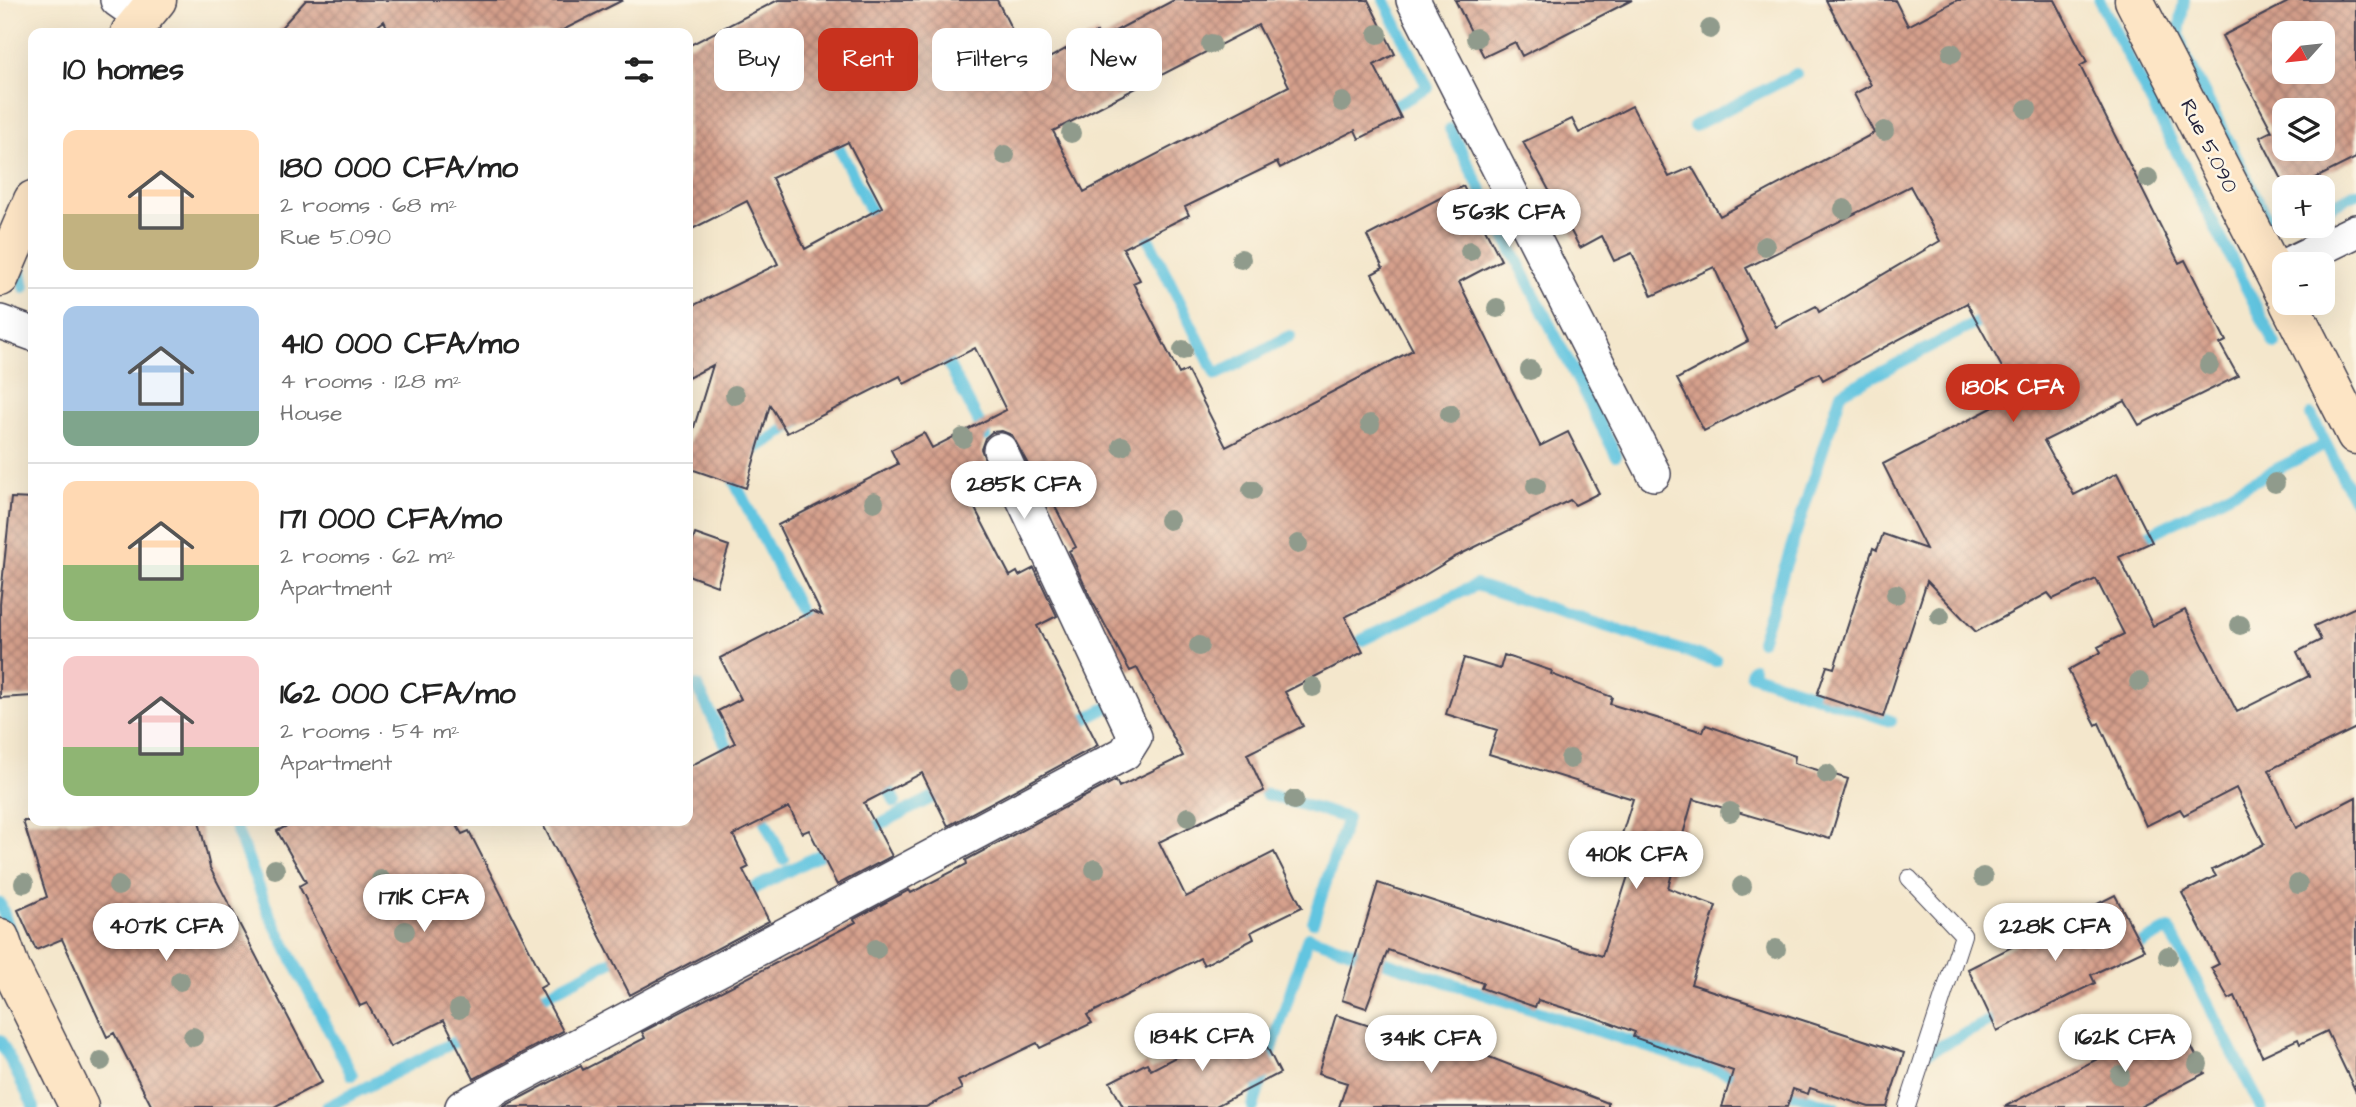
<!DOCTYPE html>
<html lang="en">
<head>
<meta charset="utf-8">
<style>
  :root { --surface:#fff; --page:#f2f2f2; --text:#222; --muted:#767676; --line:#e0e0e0; --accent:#c8321e }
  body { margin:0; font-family:"Architects Daughter",sans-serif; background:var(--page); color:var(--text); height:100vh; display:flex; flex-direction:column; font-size:26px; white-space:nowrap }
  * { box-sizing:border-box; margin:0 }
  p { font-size:23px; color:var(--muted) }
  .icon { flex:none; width:38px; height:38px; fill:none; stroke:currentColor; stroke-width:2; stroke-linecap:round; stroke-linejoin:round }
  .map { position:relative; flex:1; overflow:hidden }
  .sheet { position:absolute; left:28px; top:28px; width:665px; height:798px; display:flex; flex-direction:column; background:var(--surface); border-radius:14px; box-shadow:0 7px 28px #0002 }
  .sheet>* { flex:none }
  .hud { position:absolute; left:714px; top:28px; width:665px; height:63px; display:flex; gap:14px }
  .needle { width:46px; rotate:243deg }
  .controls { position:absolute; left:2272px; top:21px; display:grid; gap:14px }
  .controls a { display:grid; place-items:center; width:63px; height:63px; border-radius:14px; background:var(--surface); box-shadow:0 7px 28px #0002; font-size:35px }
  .price { position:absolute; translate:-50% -60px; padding:0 16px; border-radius:24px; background:#fff; color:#222; font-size:23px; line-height:46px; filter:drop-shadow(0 2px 4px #0008) }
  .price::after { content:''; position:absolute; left:50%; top:42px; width:21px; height:16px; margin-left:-10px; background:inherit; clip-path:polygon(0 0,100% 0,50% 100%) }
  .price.active { background:var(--accent); color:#fff }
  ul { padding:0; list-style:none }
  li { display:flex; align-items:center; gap:21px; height:175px; padding:0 35px }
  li+li { border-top:2px solid var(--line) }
  li span { display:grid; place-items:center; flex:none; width:196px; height:140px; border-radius:14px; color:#555 }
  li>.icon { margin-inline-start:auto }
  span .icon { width:84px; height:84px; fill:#fffc; stroke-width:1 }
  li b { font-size:30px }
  h2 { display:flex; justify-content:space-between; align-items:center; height:84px; padding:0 35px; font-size:30px }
  .tag { padding:0 24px; border-radius:14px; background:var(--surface); box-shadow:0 7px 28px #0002; font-size:24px; line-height:63px }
  .tag.active { background:var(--accent); color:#fff }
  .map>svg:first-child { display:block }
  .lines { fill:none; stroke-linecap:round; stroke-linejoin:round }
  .stream { stroke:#62c5e0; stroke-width:12 }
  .building { fill:url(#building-cross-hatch); fill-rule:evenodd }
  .lane-casing { stroke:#424051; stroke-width:18 }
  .street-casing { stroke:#424051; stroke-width:36 }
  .secondary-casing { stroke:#424051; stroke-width:41 }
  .lane { stroke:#fff; stroke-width:16 }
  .street { stroke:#fff; stroke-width:33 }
  .secondary { stroke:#fde5c5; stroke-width:38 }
  .tree { fill:#909b8c }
  .labels { text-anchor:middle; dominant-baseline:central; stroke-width:5; stroke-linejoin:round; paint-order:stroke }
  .street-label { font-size:21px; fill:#22223b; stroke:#fcf5e5 }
</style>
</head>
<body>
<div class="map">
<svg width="2356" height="1107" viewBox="0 0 2356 1107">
  <defs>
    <pattern id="building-cross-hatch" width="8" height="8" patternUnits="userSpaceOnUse" patternTransform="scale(1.75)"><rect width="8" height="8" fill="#d6a08c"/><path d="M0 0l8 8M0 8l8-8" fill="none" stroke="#ad8274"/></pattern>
  </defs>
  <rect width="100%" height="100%" fill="#fcf5e5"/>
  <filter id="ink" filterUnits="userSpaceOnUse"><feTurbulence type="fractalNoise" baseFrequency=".0143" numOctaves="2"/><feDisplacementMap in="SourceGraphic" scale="14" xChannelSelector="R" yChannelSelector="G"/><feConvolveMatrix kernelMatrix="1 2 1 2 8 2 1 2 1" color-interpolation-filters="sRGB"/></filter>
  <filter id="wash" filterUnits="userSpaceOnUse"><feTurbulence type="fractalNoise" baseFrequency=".00686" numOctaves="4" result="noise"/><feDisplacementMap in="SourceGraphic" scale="28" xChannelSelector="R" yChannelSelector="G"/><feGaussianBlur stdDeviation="1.57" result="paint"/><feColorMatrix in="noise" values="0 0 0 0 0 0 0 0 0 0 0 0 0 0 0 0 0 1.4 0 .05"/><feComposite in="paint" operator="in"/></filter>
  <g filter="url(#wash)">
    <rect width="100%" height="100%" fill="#f4e7cc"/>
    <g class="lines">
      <path class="stream" d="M2099 0 2275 344
        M2184 0 2179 34 2184 53 2268 220
        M1380 113 1428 88 1384 0
        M1694 126 1796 74
        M1450 129 1616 455
        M832 134 879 228
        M2322 211 2356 193
        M1148 238 1216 375 1290 336
        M19 260 24 287
        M941 350 986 436
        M2311 415 2356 503
        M747 454 799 421
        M730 473 809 629
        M2133 543 2326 444
        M1362 640 1476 585 1716 661
        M1761 641 1841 393 1976 323
        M1753 668 1751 674 1891 721
        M697 686 734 761
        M1072 726 1118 702
        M883 777 895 802
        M1266 794 1347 818 1313 922
        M757 805 783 859
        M233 821 269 913 352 1075
        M863 833 947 790
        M739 896 835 847
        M0 903 11 935
        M2127 951 2169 929 2261 1107
        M530 1003 626 954
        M0 1040 34 1107
        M1921 1056 2005 1013
        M1778 1089 1834 1107
        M327 1107 470 1034
        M1253 1107 1308 937 1747 1079"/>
    </g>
    <g id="blocks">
      <path class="building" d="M306 0H623L557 33H390L384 21 369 33H276Z
        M778 0H997L1031 68 1097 32 1100 39 1174 0H1368L1395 54 1374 65 1401 118 1359 139 1355 130 1280 168 1277 162 1185 207 1189 215 1123 248 1140 280 1133 283 1179 374 1187 370 1226 447 1413 350 1372 274 1383 268 1367 236 1463 186 1501 260 1459 282 1540 446 1568 432 1599 493 1575 505 1570 500 1455 557 1400 590 1345 617 1363 652 1285 692 1303 726 1247 754 1264 791 1159 842 1186 897 1274 852 1302 907 1251 932 1254 939 1204 965 1200 958 1087 1015 1092 1023 1040 1048 1037 1043 958 1081 962 1089 926 1107H503L581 1066 583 1070 645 1038 642 1032 856 922 854 919 909 890 911 893 967 864 966 860 1116 780 1119 787 1183 756 1137 668 1130 671 1091 599 1069 551 1076 547 1034 466 1030 468 1012 435 1002 431 992 432 985 438 981 449 995 484 969 497 1010 576 1017 572 1019 576 1034 568 1057 616 1037 626 1098 745 948 826 922 773 864 803 892 856 837 885 809 830 802 833 789 807 733 835 749 867 743 870 769 921 630 995 541 821H688V767L735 743 718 711 741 699 720 658 812 611 822 615 778 525 898 464 891 450 924 433 932 448 1006 410 975 348 904 384 900 376 787 433 770 405 746 488 688 468V447L713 365 688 378V308L778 264 747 201 688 231V46ZM1258 25 1289 86 1084 192 1053 131ZM848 142 882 207 805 249 772 178Z
        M1455 0H1632L1522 56 1515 42 1484 57Z
        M1826 0H1895L1908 26 1957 0H2055L2087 62 2080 66 2179 263 2185 260 2226 341 2220 344 2238 376 2139 425 2125 401 2044 441 2074 495 2117 473 2152 542 2119 557 2153 626 2185 610 2237 712 2309 676 2297 652 2321 640 2314 626 2356 607V728L2269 770 2296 828 2356 797V1092L2327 1031 2300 1044 2298 1039 2262 1056 2235 996 2229 999 2211 968 2219 964 2182 893 2216 876 2212 870 2264 844 2236 788 2184 815 2180 809 2146 826 2099 723 2096 725 2068 670 2101 652 2098 647 2124 634 2096 579 2053 599 2048 593 1976 632 1927 581 1883 717 1817 695 1827 666 1834 668 1873 548 1877 550 1883 534 1926 549 1883 464 2017 395 1967 303 1823 380 1819 373 1704 431 1677 379 1748 341 1714 267 1652 296 1632 253 1614 261 1602 236 1580 248 1523 142 1572 119 1579 133 1632 106 1669 177 1692 167 1720 216 1874 133 1854 94 1871 85ZM1910 186 1940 241 1819 312 1816 306 1776 327 1746 268Z
        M2292 0H2356V158L2298 187H2286L2260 137 2272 131 2222 36ZM2284 33H2322V72H2284ZM2284 110H2322V149H2284Z
        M11 498 33 499V696L0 698V604Z
        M695 534 729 546 717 586 688 575V558Z
        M1504 655 1552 671 1551 674 1612 697 1610 704 1703 732 1706 725 1795 756 1794 763 1848 779 1830 839 1693 799 1668 888 1716 906 1691 984 1904 1053 1887 1107H1869L1810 1088 1808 1094 1793 1089 1787 1107H1722L1733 1071 1633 1037 1635 1032 1594 1017 1538 1000 1535 1007 1481 988 1483 983 1388 950 1366 1008 1342 1000 1378 883 1602 956 1640 839 1622 834 1633 799 1489 754 1497 730 1446 714 1464 658 1500 669Z
        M23 821H199L210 868 322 1082 274 1107H152L114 1033 107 1037 62 939 36 950 18 910 47 897Z
        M296 821H454L462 834 469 831 547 984 540 988 563 1031 474 1079 444 1020 390 1047 367 1003 360 1006 299 886 306 882 277 831Z
        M2115 895 2144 950 2091 975 2095 983 1997 1031 1968 969Z
        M1336 1015 1459 1055 1461 1046 1608 1103V1107H1339L1347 1083 1318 1074Z
        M1252 1017 1280 1073 1214 1107H1123L1110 1082 1147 1063 1151 1070Z
        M2177 1018 2205 1073 2140 1107H2004Z"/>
    </g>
  </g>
  <g filter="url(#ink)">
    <use href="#blocks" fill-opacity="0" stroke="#424051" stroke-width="2"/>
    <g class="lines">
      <defs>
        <path id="lane" d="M1907 1107 1963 935 1909 878"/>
        <path id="street" d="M117 0 141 17
          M1413 0 1654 474
          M2288 264 2356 231
          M0 322 33 334
          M462 1107 1125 753 1135 737 1000 450"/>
        <path id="secondary" d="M2134 0 2284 292
          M130 33 157 0
          M0 277 33 200
          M2289 303 2356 435
          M0 938 11 969 79 1107"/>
      </defs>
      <use href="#lane" class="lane-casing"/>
      <use href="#street" class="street-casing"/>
      <use href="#secondary" class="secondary-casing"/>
      <use href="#lane" class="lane"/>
      <use href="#street" class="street"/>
      <use href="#secondary" class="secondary"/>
    </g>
    <g class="tree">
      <circle cx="1710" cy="29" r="10"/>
      <circle cx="1378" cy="34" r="10"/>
      <circle cx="1476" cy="38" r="10"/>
      <circle cx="1211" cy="44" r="10"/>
      <circle cx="1952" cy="53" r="10"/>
      <circle cx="1138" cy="55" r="10"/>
      <circle cx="1038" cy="61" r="10"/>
      <circle cx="1342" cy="102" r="10"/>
      <circle cx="2027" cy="109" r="10"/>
      <circle cx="1884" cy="131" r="10"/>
      <circle cx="1071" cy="133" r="10"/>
      <circle cx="1005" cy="155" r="10"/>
      <circle cx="2148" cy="178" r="10"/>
      <circle cx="1844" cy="209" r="10"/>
      <circle cx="1765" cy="246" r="10"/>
      <circle cx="1470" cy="251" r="10"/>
      <circle cx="1241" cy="259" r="10"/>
      <circle cx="1497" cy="308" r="10"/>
      <circle cx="1183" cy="350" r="10"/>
      <circle cx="2209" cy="365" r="10"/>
      <circle cx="1530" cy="370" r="10"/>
      <circle cx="735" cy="395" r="10"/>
      <circle cx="2046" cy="399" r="10"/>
      <circle cx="1450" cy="414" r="10"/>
      <circle cx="1370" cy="424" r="10"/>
      <circle cx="963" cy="438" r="10"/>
      <circle cx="1122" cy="446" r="10"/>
      <circle cx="2275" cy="483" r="10"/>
      <circle cx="1536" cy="486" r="10"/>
      <circle cx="1252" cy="490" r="10"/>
      <circle cx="874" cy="502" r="10"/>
      <circle cx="1169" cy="520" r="10"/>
      <circle cx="1298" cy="544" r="10"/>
      <circle cx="1896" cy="594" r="10"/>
      <circle cx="1940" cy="616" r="10"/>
      <circle cx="2240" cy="625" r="10"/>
      <circle cx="1199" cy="646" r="10"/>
      <circle cx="2139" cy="682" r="10"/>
      <circle cx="959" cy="683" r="10"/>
      <circle cx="1313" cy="687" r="10"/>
      <circle cx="1570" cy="759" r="10"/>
      <circle cx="1827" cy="774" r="10"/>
      <circle cx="1294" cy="800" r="10"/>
      <circle cx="1730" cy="812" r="10"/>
      <circle cx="1188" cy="817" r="10"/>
      <circle cx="1634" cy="861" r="10"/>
      <circle cx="275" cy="869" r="10"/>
      <circle cx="1095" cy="869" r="10"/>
      <circle cx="1983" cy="877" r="10"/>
      <circle cx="381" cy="880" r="10"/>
      <circle cx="24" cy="883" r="10"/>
      <circle cx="2298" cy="884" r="10"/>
      <circle cx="118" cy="886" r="10"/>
      <circle cx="1742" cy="886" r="10"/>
      <circle cx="405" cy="931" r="10"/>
      <circle cx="876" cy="949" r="10"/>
      <circle cx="1776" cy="949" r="10"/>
      <circle cx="2168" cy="956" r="10"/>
      <circle cx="180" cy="981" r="10"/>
      <circle cx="459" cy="1009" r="10"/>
      <circle cx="193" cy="1037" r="10"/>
      <circle cx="101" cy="1061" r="10"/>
      <circle cx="2198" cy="1064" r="10"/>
      <circle cx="2120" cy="1075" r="10"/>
    </g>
  </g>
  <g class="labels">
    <g class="street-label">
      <text transform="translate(2209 146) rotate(63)">Rue 5.090</text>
    </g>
  </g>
</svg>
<div class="controls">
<a><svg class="needle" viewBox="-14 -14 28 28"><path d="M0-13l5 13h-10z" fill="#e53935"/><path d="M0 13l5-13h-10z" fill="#767676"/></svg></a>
<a><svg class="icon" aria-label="layers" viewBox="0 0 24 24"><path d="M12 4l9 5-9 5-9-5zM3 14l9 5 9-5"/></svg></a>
<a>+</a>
<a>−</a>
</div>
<b class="price" style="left:1509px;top:249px">563K CFA</b>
<b class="price active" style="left:2013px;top:424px">180K CFA</b>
<b class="price" style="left:1024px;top:521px">285K CFA</b>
<b class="price" style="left:1636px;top:891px">410K CFA</b>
<b class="price" style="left:424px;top:934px">171K CFA</b>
<b class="price" style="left:166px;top:963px">407K CFA</b>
<b class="price" style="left:2055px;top:963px">228K CFA</b>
<b class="price" style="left:1202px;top:1073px">184K CFA</b>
<b class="price" style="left:2125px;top:1074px">162K CFA</b>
<b class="price" style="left:1431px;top:1075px">341K CFA</b>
<div class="hud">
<a class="tag">Buy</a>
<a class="tag active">Rent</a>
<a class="tag">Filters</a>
<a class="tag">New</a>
</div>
<section class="sheet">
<h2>10 homes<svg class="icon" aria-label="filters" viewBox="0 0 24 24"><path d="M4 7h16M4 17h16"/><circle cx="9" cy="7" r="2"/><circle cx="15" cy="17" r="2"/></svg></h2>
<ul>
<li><span style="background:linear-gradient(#ffd9b3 60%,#c2b280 0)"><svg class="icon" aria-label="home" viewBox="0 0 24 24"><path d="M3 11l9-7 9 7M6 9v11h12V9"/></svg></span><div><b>180 000 CFA/mo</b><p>2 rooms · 68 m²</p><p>Rue 5.090</p></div></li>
<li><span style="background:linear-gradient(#a9c7e8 75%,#7fa58c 0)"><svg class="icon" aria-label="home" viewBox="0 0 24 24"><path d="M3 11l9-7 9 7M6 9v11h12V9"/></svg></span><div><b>410 000 CFA/mo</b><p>4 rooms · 128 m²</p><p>House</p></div></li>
<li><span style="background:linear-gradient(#ffd9b3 60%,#8fb573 0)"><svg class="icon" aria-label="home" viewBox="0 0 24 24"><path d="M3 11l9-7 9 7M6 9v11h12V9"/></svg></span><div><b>171 000 CFA/mo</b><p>2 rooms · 62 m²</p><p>Apartment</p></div></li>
<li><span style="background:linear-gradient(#f6c9c9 65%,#8fb573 0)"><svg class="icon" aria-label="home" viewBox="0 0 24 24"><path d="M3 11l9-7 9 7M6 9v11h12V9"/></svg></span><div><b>162 000 CFA/mo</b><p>2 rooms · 54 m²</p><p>Apartment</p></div></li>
</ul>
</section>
</div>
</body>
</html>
